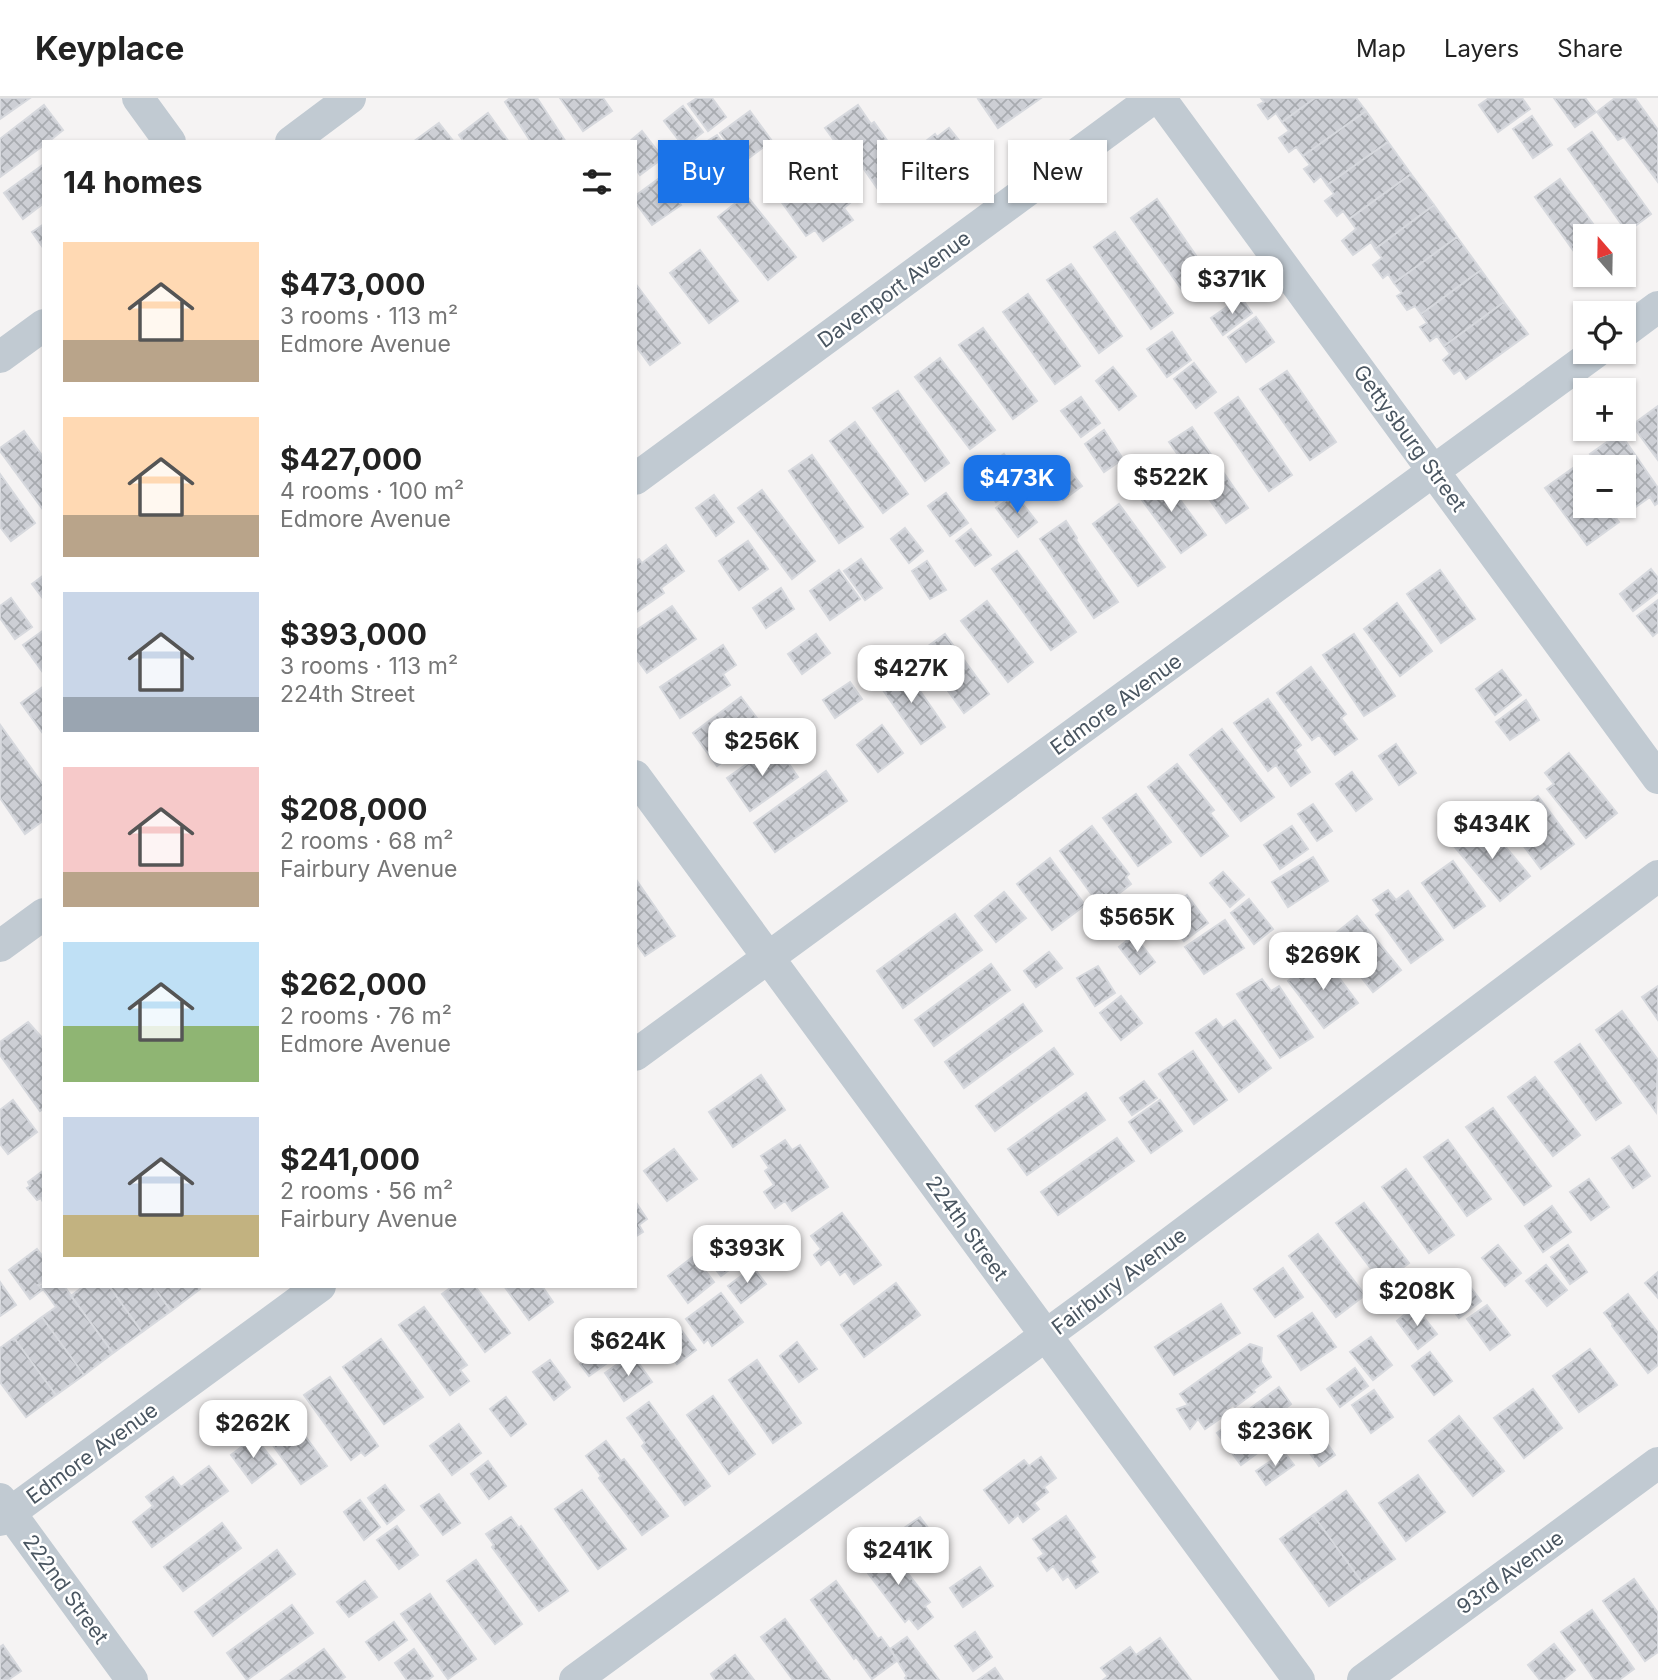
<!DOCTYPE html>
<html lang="en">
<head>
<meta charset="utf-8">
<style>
  :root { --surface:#fff; --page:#f2f2f2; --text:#222; --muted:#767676; --line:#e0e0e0; --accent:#1a73e8 }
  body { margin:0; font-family:Inter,sans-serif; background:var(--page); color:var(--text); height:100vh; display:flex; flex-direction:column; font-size:26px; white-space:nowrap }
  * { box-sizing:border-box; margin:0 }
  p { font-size:23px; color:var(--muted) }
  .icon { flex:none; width:38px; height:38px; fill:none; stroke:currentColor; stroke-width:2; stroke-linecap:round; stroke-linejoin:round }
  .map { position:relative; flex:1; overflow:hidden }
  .side { position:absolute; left:42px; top:42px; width:595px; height:1148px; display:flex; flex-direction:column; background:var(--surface); border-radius:0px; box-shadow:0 2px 5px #0004 }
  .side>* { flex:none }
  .hud { position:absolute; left:658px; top:42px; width:665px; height:63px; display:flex; gap:14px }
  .needle { width:46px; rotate:340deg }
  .buttons { position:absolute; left:1573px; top:126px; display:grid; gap:14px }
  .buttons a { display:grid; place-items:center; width:63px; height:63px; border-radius:0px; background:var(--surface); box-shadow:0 2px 5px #0004; font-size:35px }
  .price { position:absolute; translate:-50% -60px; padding:0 16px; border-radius:14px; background:#fff; color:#222; font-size:23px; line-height:46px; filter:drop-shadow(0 2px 4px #0008) }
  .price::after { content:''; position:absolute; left:50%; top:42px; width:21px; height:16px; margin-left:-10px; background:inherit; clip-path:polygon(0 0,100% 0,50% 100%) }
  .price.active { background:var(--accent); color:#fff }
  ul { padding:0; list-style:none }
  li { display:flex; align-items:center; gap:21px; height:175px; padding:0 21px }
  li span { display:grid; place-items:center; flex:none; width:196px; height:140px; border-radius:0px; color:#555 }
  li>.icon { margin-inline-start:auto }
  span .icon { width:84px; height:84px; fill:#fffc; stroke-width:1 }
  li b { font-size:30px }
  h2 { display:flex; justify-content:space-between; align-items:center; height:84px; padding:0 21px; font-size:30px }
  .pill { padding:0 24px; border-radius:0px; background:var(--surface); box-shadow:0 2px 5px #0004; font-size:24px; line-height:63px }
  .pill.active { background:var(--accent); color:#fff }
  header { display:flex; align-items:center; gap:42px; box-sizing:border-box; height:98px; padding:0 35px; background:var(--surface); border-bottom:2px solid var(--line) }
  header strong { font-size:33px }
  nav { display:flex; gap:38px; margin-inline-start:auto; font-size:24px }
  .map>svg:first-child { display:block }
  .building { fill:url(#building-cross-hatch); stroke:#d7d9de; stroke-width:2 }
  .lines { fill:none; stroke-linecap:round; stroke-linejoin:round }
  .street { stroke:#c1cad2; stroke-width:32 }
  .labels { text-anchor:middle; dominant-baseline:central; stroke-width:5; stroke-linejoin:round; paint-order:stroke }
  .street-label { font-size:21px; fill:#4a5661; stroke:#fff }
</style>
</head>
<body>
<header>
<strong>Keyplace</strong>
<nav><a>Map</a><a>Layers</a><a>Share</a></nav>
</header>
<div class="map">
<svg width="1658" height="1582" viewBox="0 0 1658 1582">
  <defs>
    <pattern id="building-cross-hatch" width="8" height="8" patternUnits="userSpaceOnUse" patternTransform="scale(1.75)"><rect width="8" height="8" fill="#cdcfd5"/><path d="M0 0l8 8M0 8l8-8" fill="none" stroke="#a8abb0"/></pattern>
  </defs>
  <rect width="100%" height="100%" fill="#f5f3f3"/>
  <path class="building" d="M0 0H30L0 21Z
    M510 0H537L566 44H531L505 4Z
    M560 0H603L612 13 583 33Z
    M697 0H712L726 19 708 33 688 6Z
    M980 0H1041L998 30 978 1Z
    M1261 0H1315L1282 24 1276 15 1268 21 1258 7 1264 4Z
    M1315 0H1356L1366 13 1303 58 1296 49 1289 54 1279 40 1289 33 1282 24Z
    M1489 0H1522L1530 11 1498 34 1479 7Z
    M1554 0H1585L1596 14 1575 29Z
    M1615 0H1635L1658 32V84L1624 39 1618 42 1597 14Z
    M44 7 63 32 48 44H44V47L0 79V41Z
    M858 7 871 26 874 24 911 76 882 97 845 44 839 49 825 30Z
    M683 8 703 34 684 49 664 23Z
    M750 13 772 43 742 65 720 35Z
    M1366 13 1388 44 1327 87 1321 78 1314 84 1304 71 1310 67 1303 58Z
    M488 15 509 44H464L459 37Z
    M1532 18 1552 47 1533 60 1513 31Z
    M439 25 454 44H413Z
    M949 30 967 52 936 78 916 51 935 36 937 39Z
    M642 33 663 60 640 77 635 70V44H629Z
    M1592 34 1651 116 1627 134 1568 51Z
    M717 37 737 64 718 78 698 49Z
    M1388 44 1411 76 1349 121 1343 113 1337 118 1325 103 1334 96 1327 87Z
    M821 62 851 104 844 110 853 122 823 143 815 132 806 138 775 95Z
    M44 66V105L23 121 4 95Z
    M1411 76 1434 107 1375 151 1371 144 1353 157 1342 143 1356 131 1349 121Z
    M661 79 681 107 652 127 635 104V98Z
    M1560 81 1602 138H1586V164L1583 166 1535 99Z
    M746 97 796 159 768 182 718 119Z
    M1157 101 1208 175 1194 184 1198 191 1187 199 1131 120Z
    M1434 107 1457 139 1394 185 1388 176 1383 180 1373 167 1382 160 1375 151Z
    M44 126V151L32 134Z
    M1115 134 1173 215 1151 231 1094 149Z
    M1457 139 1481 172 1421 216 1415 208 1407 212 1397 198 1402 195 1394 185Z
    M700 152 738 203 709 225 670 175Z
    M1071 166 1122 238 1099 255 1047 182Z
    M1481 172 1504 204 1444 248 1437 238 1430 243 1420 229 1427 225 1421 216Z
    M635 185 680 245 650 267 635 247Z
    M1028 196 1080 268 1055 286 1003 214Z
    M1241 199 1252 215 1223 237 1211 220Z
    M1504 204 1528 236 1466 281 1460 272 1454 276 1443 262 1450 256 1444 248Z
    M1256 219 1274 244 1246 264 1228 239Z
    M983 230 1037 303 1013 321 959 247Z
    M1172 234 1191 262 1167 279 1147 251Z
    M940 260 995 332 970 351 915 279Z
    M1194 265 1216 294 1196 310 1174 281Z
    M1113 269 1136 298 1119 312 1096 283Z
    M1287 273 1336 344 1310 362 1260 291Z
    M898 293 949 365 925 383 873 310Z
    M1081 299 1100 325 1081 339 1061 313Z
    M1238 299 1292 377 1269 393 1215 315Z
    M1658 308V362L1632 327Z
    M855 324 908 396 883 415 830 343Z
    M1192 329 1248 410 1226 425 1169 344Z
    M1104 332 1123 361 1104 374 1085 346Z
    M24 333 44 360V413L0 353V350Z
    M1620 335 1658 390V405L1655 407 1650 399 1630 413 1624 404V369H1600L1590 356Z
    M1004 356 1024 383 996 404 976 376Z
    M812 357 863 429 839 445 789 373Z
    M1063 363 1082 388 1063 402 1044 377Z
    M1577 367 1586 378V408H1607L1619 424 1587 447 1545 390Z
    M0 376 35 425 11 443 0 429Z
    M1161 376 1206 437 1181 455 1136 394Z
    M762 392 815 463 792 481 738 410Z
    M946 395 968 425 950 438 928 408Z
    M1015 396 1037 424 1018 439 996 410Z
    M714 397 734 424 716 438 696 410Z
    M1119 406 1165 469 1138 488 1093 426Z
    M1066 423 1077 440 1076 442 1118 504 1094 520 1040 441Z
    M905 430 923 453 909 465 891 441Z
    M971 431 991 457 975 468 956 443Z
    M748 443 768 471 739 492 719 463Z
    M666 447 684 473 661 490 664 495 635 515V463L639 461 642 465Z
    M1017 453 1076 534 1051 552 992 471Z
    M861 461 882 490 865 502 844 473Z
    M927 463 946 492 930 501 912 473Z
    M1651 471 1658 480V494L1633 513 1620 496Z
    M839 472 860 501 830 522 810 493Z
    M1440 472 1475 521 1441 545 1407 496Z
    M44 477V502L32 486Z
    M781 490 794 511 766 530 753 510Z
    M11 500 32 529 15 541 0 520V508Z
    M1658 502V534L1653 538 1637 518Z
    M987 503 1033 564 1008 584 961 523Z
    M1397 505 1432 553 1400 578 1364 531Z
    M672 508 696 541 647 575 635 559V533Z
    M44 532V576L23 547Z
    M816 536 830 555 802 576 788 556Z
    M945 536 989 596 964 615 920 554Z
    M1354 536 1395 598 1364 618 1323 557Z
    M723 547 736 567 723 576 730 587 680 620 660 589Z
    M902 567 945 629 921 646 878 585Z
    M1311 569 1346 616 1341 620 1357 641 1335 657 1319 637 1312 642 1277 595Z
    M1502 572 1521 597 1495 617 1476 591Z
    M850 584 862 601 835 620 823 602Z
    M44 588V637L21 605Z
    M741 599 766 632 717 668 693 635Z
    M1268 601 1301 647 1295 652 1310 674 1291 688 1276 667 1268 673 1234 625Z
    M1526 602 1539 622 1510 642 1496 624Z
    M882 627 903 655 878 674 857 647Z
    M1 628 44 688V722L25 736 0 700Z
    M1222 631 1274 699 1241 723 1190 657Z
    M775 646 798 679 750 713 727 680Z
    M1396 646 1416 675 1399 687 1379 658Z
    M1569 655 1617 715 1586 740 1547 691 1554 686 1545 675Z
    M1177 666 1214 712 1210 715 1228 738 1201 758 1148 689Z
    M826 673 847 703 775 754 754 725Z
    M1352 674 1372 701 1356 713 1336 686Z
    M1136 696 1171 744 1138 768 1103 720Z
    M1538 698 1574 746 1541 771 1505 723Z
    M1313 706 1332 733 1317 743 1298 716Z
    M1483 722 1530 778 1500 803 1453 747Z
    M1092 728 1129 776 1126 779 1131 786 1108 804 1102 796 1095 801 1060 753Z
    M1292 728 1308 751 1280 771 1264 747Z
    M1313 759 1328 783 1288 809 1272 784Z
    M1050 760 1085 807 1052 832 1017 786Z
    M1453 763 1485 808 1454 830 1422 785Z
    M1223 774 1244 797 1230 809 1210 785Z
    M635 780 675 838 645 858 635 844Z
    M1388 792 1396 802 1408 793 1443 842 1411 865 1376 817 1381 813 1373 802Z
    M1004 794 1026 820 996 844 975 818Z
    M1187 797 1208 825 1184 843 1163 816Z
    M1249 801 1273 831 1254 846 1231 815Z
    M955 816 982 852 903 910 877 873Z
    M1357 818 1401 872 1373 894 1330 840Z
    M1225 822 1244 850 1204 876 1185 849Z
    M1134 837 1155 864 1140 876 1119 849Z
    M1049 854 1062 870 1036 889 1024 873Z
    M1322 857 1358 905 1324 930 1288 883Z
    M991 866 1010 892 934 948 915 922Z
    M1098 868 1115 895 1095 908 1077 880Z
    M1262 881 1271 893 1279 888 1313 939 1280 960 1237 896Z
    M1658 888V922L1642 899Z
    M1121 898 1142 925 1121 942 1100 915Z
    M1023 906 1042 933 964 990 945 964Z
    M1622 913 1658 962 1656 1014 1596 932Z
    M1216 921 1223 930 1235 922 1271 970 1239 994 1196 935Z
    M28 924 44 942V1010L40 1013 0 957V944Z
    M1580 946 1621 1005 1596 1022 1555 964Z
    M1054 950 1073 976 995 1033 976 1008Z
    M1193 953 1227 1002 1194 1026 1159 976Z
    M761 977 785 1012 733 1049 709 1014Z
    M1535 979 1580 1037 1553 1058 1508 999Z
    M1144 983 1157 1000 1132 1017 1120 1000Z
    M1086 995 1105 1022 1027 1077 1008 1051Z
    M13 1002 37 1034 8 1056 0 1046V1012Z
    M1160 1002 1182 1033 1151 1055 1129 1024Z
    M1493 1010 1551 1088 1524 1107 1466 1029Z
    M1117 1040 1134 1063 1058 1117 1041 1094Z
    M785 1042 792 1052 800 1047 828 1089 792 1113 785 1103 775 1110 764 1094 774 1087 765 1073 769 1070 761 1058Z
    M1448 1042 1491 1101 1467 1118 1424 1059Z
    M1629 1048 1650 1078 1633 1090 1612 1060Z
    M674 1051 697 1081 667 1103 644 1073Z
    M1406 1071 1454 1137 1429 1155 1382 1089Z
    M44 1072V1103L43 1104 41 1100 37 1102 27 1090 30 1088 28 1084Z
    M1589 1081 1609 1109 1591 1122 1570 1094Z
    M635 1103 647 1121 639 1127 643 1134 635 1139Z
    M1364 1105 1409 1165 1382 1185 1336 1125Z
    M1552 1108 1571 1134 1543 1154 1525 1128Z
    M842 1115 881 1167 854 1186 845 1173 840 1177 829 1161 821 1167 814 1157 821 1151 811 1138Z
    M1318 1136 1365 1197 1336 1219 1289 1158Z
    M738 1140 750 1156 721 1178 708 1162Z
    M1498 1147 1521 1175 1505 1188 1482 1160Z
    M1568 1147 1587 1174 1570 1186 1551 1159Z
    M37 1151 44 1160V1183L38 1187 42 1192 30 1201 9 1172Z
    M694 1158 714 1184 688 1205 668 1178Z
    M1546 1167 1567 1192 1547 1208 1526 1183Z
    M753 1169 766 1186 741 1205 728 1188Z
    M1283 1170 1303 1199 1275 1219 1254 1191Z
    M1459 1174 1481 1203 1459 1220 1437 1190Z
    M1658 1174V1200L1645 1185Z
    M0 1184 16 1207 0 1218Z
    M896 1185 920 1217 864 1259 841 1227Z
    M44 1186V1188H64L113 1255 84 1277 42 1219 56 1209 41 1188Z
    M84 1188H109L142 1234 113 1255 71 1198Z
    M109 1188H153L171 1213 142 1234Z
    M153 1188H198L200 1191 171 1213Z
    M453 1188H475L510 1235 485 1254 442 1196Z
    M504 1188H542L553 1204 529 1222Z
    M721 1195 743 1224 712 1248 708 1241 704 1245 686 1221Z
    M1628 1196 1658 1235V1267L1648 1275 1612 1228 1613 1226 1604 1215Z
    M1221 1206 1240 1235 1174 1277 1155 1249Z
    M1487 1207 1510 1237 1490 1252 1467 1221Z
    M1415 1208 1437 1236 1418 1251 1397 1223Z
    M424 1209 467 1267 460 1272 469 1283 450 1297 399 1227Z
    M1312 1215 1336 1249 1301 1272 1278 1238Z
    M42 1219 84 1277 56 1297 14 1240Z
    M676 1225 696 1252 677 1266 657 1239Z
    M595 1233 614 1260 589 1278 580 1266 590 1259 579 1244Z
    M1371 1239 1392 1267 1373 1282 1350 1254Z
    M14 1240 56 1297 26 1319 0 1284V1250Z
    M381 1241 423 1299 384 1326 343 1269Z
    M797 1244 817 1271 799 1284 780 1258Z
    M1250 1246 1262 1250 1261 1264 1271 1279 1253 1292 1255 1294 1235 1309 1233 1307 1223 1315 1225 1317 1205 1331 1198 1321 1190 1331 1177 1311 1188 1307 1180 1296Z
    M1590 1251 1617 1287 1579 1314 1553 1278Z
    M1430 1254 1452 1283 1434 1297 1412 1268Z
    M632 1256 652 1284 624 1303 605 1275Z
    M550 1262 570 1289 554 1302 533 1274Z
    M757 1262 801 1325 773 1345 729 1282Z
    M1355 1270 1368 1288 1340 1309 1327 1291Z
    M330 1279 378 1348 365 1358 361 1354 351 1362 304 1297Z
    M1279 1289 1291 1306 1286 1310 1297 1326 1241 1367 1217 1335Z
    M1533 1291 1562 1330 1524 1360 1494 1320Z
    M1374 1292 1393 1319 1371 1335 1352 1307Z
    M713 1298 755 1356 729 1376 687 1317Z
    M506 1299 526 1326 511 1338 490 1311Z
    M649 1304 710 1388 685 1407 642 1348 645 1345 627 1320Z
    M284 1309 327 1368 301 1386 259 1328Z
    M1459 1318 1504 1373 1473 1398 1429 1343Z
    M459 1326 481 1355 452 1377 430 1348Z
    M1316 1329 1335 1357 1319 1368 1300 1341Z
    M255 1339 276 1366 252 1385 231 1357Z
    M606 1343 621 1363 624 1361 668 1418 642 1437 599 1380 601 1378 586 1358Z
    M1284 1354 1294 1367 1266 1387 1256 1373Z
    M1041 1359 1056 1380 1044 1389 1048 1394 1034 1405 1039 1411 1023 1424 1018 1417 1009 1425 984 1392 1024 1362 1029 1368Z
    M488 1363 506 1388 489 1401 471 1376Z
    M209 1368 228 1393 152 1449 133 1424 153 1408 146 1399 173 1379 181 1389Z
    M1418 1377 1445 1414 1406 1443 1379 1405Z
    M385 1387 404 1412 387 1426 368 1400Z
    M582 1392 626 1451 598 1471 555 1411Z
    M1346 1393 1395 1461 1362 1484 1313 1417Z
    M439 1396 460 1425 443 1437 421 1408Z
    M360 1402 380 1429 364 1442 344 1414Z
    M1313 1417 1362 1484 1329 1508 1280 1441Z
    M1066 1418 1095 1459 1090 1463 1098 1474 1076 1490 1068 1478 1063 1482 1053 1468 1047 1473 1038 1460 1044 1456 1033 1441Z
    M511 1419 519 1430 521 1428 568 1493 539 1513 492 1449 494 1447 486 1436Z
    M920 1419 940 1446 923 1458 904 1430Z
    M222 1425 241 1450 183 1493 164 1469Z
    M397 1428 418 1457 399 1471 377 1442Z
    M886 1447 930 1504 925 1508 933 1519 918 1531 909 1520 905 1524 861 1466Z
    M277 1452 295 1476 213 1538 195 1514Z
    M476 1462 522 1526 495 1546 447 1483Z
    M980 1469 993 1488 963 1509 950 1490Z
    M1634 1481 1658 1515V1554L1645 1563 1603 1503Z
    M365 1483 377 1499 349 1519 337 1504Z
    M836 1483 878 1541 881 1539 898 1562 872 1581 856 1559 854 1561 811 1502Z
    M430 1496 476 1561 448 1581 401 1516Z
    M292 1507 313 1535 247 1582 227 1555Z
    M1592 1512 1634 1571 1619 1582H1595L1561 1534Z
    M785 1521 830 1582H793L761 1539Z
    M394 1524 407 1542 379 1562 366 1544Z
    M975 1534 992 1559 973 1573 955 1548Z
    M907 1539 939 1582H907L905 1580 907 1578 890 1551Z
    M1160 1540 1191 1582H1103L1108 1578 1101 1570 1130 1549 1136 1557Z
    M1554 1546 1575 1572 1563 1582H1540L1528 1567Z
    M3 1547 21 1573 8 1582H0V1549Z
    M324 1551 345 1579 341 1582H281Z
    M414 1551 433 1578 428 1582H407L395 1565Z
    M735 1557 754 1582H715L711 1576Z
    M995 1570 1003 1582H978Z"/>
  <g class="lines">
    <path class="street" d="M138 0 170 44
      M1160 0 1658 680
      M291 44 350 0
      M1624 234 1658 209
      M0 259 44 227
      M635 381 1153 0
      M635 678 1299 1582
      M0 848 44 816
      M635 957 1596 254
      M0 1401 132 1582
      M0 1422 320 1188
      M575 1582 1090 1205 1658 778
      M1363 1582 1658 1365"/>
  </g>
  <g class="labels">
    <g class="street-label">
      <text transform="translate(894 191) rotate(-36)">Davenport Avenue</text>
      <text transform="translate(1410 340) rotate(54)">Gettysburg Street</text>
      <text transform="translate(1116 606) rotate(-36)">Edmore Avenue</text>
      <text transform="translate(967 1130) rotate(54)">224th Street</text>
      <text transform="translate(1119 1183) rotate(-37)">Fairbury Avenue</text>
      <text transform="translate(92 1355) rotate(-36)">Edmore Avenue</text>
      <text transform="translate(1510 1474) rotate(-36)">93rd Avenue</text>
      <text transform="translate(66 1491) rotate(54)">222nd Street</text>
    </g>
  </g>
</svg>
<div class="buttons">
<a><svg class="needle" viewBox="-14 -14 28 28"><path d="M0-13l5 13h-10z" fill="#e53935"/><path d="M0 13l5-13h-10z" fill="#767676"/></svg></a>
<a><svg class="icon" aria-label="locate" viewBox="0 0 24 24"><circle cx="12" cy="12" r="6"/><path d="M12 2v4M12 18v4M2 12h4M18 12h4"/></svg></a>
<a>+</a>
<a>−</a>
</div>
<b class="price" style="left:1232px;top:218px">$371K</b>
<b class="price" style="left:1171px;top:416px">$522K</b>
<b class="price active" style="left:1017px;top:417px">$473K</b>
<b class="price" style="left:911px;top:607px">$427K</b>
<b class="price" style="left:762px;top:680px">$256K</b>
<b class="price" style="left:1492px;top:763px">$434K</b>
<b class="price" style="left:1137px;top:856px">$565K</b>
<b class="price" style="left:1323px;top:894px">$269K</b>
<b class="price" style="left:747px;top:1187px">$393K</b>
<b class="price" style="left:1417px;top:1230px">$208K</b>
<b class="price" style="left:628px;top:1280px">$624K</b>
<b class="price" style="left:253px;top:1362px">$262K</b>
<b class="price" style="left:1275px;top:1370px">$236K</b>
<b class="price" style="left:898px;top:1489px">$241K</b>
<div class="hud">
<a class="pill active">Buy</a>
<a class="pill">Rent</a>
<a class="pill">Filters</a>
<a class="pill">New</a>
</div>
<section class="side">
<h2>14 homes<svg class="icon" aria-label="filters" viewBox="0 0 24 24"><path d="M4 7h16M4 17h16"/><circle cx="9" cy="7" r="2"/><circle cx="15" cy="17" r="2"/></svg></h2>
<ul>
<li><span style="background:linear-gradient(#ffd9b3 70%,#b9a48a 0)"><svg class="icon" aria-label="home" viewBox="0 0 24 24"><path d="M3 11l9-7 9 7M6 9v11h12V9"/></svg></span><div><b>$473,000</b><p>3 rooms · 113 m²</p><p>Edmore Avenue</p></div></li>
<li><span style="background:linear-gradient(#ffd9b3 70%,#b9a48a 0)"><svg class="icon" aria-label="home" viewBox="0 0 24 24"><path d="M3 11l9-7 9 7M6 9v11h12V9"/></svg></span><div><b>$427,000</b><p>4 rooms · 100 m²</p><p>Edmore Avenue</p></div></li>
<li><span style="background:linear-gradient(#c9d6e8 75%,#9aa5b1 0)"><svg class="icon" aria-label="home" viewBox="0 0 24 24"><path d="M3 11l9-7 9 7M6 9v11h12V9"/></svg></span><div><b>$393,000</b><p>3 rooms · 113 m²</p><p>224th Street</p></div></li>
<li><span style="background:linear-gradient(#f6c9c9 75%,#b9a48a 0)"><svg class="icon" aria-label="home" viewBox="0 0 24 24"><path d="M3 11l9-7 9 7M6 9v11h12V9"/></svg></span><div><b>$208,000</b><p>2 rooms · 68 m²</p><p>Fairbury Avenue</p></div></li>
<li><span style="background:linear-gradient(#bfe0f5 60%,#8fb573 0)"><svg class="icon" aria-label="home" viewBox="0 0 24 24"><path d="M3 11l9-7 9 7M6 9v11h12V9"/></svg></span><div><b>$262,000</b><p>2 rooms · 76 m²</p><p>Edmore Avenue</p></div></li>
<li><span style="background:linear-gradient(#c9d6e8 70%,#c2b280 0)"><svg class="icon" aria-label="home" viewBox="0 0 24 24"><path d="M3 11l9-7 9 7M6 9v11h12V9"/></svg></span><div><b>$241,000</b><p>2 rooms · 56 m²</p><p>Fairbury Avenue</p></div></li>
</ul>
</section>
</div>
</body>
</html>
